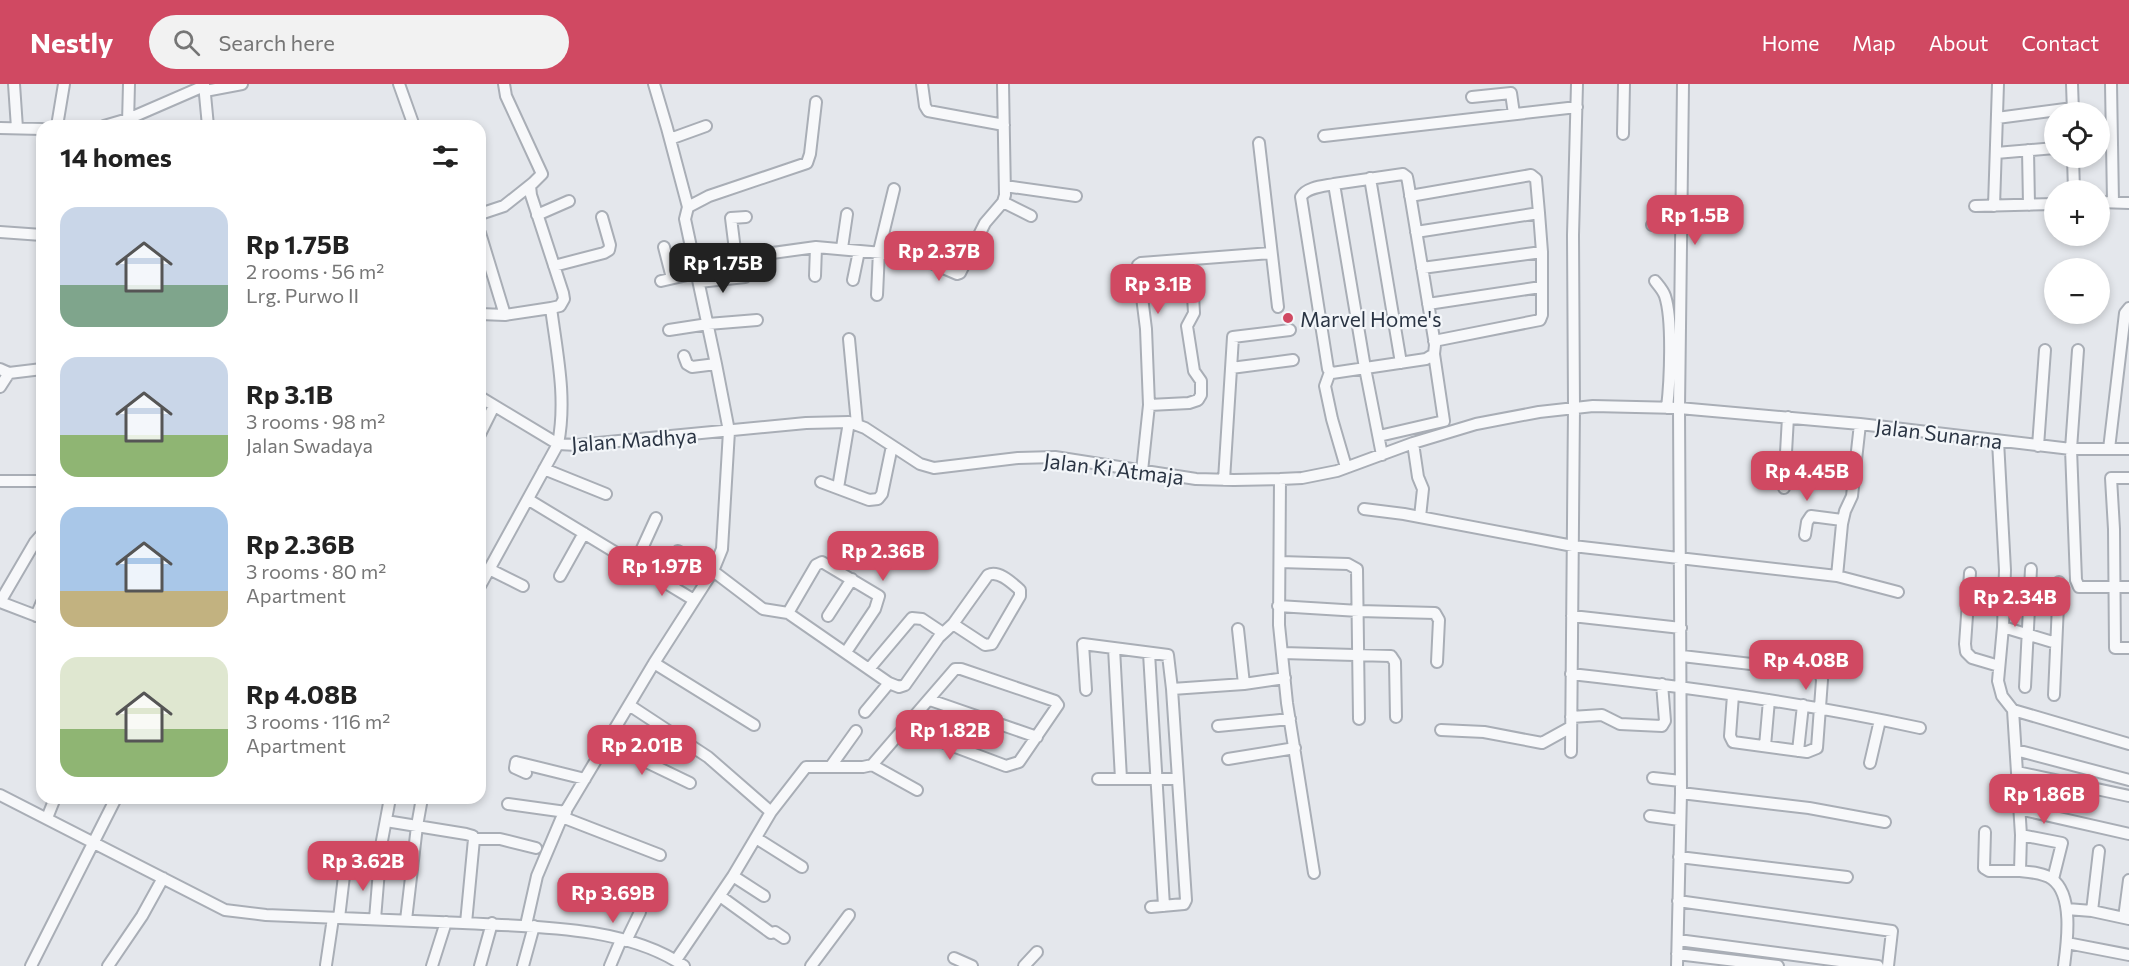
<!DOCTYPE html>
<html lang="en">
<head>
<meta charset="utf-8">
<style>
  :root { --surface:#fff; --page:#f2f2f2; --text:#222; --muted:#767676; --accent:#d04962 }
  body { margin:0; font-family:Commissioner,sans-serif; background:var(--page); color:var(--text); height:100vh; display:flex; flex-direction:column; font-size:22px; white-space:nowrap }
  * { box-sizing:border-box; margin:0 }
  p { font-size:20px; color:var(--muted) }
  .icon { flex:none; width:33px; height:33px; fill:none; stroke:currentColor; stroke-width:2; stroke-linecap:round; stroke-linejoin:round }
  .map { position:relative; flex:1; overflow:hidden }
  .sheet { position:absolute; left:36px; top:36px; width:450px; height:684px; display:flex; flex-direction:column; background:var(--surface); border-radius:18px; box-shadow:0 3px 9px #0003 }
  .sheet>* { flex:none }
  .tools { position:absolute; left:2044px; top:18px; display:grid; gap:12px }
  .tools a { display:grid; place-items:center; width:66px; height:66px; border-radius:50%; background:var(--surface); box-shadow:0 3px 9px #0003; font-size:30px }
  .price { position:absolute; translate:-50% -51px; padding:0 14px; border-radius:12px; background:var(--accent); color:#fff; font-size:20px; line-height:39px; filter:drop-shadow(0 2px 3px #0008) }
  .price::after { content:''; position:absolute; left:50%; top:36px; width:18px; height:14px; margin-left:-9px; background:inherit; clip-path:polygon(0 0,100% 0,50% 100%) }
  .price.active { background:#222; color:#fff }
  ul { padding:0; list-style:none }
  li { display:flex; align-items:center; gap:18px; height:150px; padding:0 24px }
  li span { display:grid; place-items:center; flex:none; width:168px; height:120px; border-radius:18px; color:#555 }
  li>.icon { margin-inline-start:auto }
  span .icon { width:72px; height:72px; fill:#fffc; stroke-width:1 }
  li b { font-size:26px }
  h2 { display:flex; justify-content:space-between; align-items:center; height:72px; padding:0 24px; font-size:26px }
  header { display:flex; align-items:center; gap:36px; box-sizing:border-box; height:84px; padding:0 30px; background:var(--accent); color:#fff }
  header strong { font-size:28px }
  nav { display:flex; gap:33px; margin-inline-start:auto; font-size:21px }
  .search { width:420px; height:54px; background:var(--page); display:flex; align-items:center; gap:15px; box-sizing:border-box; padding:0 21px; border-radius:33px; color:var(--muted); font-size:22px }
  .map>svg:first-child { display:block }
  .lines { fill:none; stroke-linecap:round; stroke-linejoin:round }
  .minor-casing { stroke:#a9aeb6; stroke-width:14 }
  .minor { stroke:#f7f8fa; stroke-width:10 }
  .poi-dot { fill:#d04962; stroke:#f3f6f9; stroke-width:2 }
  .labels { text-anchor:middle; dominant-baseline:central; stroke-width:4.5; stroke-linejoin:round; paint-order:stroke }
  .poi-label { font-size:21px; fill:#2b3544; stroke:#f3f6f9; text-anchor:start }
  .street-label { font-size:21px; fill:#2b3544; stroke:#f3f6f9 }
</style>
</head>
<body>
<header>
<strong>Nestly</strong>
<div class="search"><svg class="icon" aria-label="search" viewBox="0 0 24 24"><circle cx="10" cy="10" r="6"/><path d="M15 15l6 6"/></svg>Search here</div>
<nav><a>Home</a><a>Map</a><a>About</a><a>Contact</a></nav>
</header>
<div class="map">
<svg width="2129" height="882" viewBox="0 0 2129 882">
  <rect width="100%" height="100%" fill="#e4e7ec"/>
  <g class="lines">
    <defs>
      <path id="minor" d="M14 0 17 44
        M204 0 208 42
        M399 0 414 42
        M654 0 667 44 688 123
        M922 0 925 22 928 27 1004 41
        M2072 0 2073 28
        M2111 0 2113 118
        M205 7 242 0
        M1472 13 1511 9 1514 30
        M1997 34 2073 24
        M128 39 129 0
        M57 42 64 0
        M104 42 128 35 204 2
        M0 44 42 45
        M1623 50 1624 0
        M1324 52 1577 23
        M670 55 706 42
        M1259 59 1278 223
        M2028 66 2029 121
        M1996 69 2055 64
        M2073 74 2074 106
        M1370 94 1401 279
        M1334 100C1324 102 1306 103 1301 113L1328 285 1332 289 1426 275 1434 270 1435 261 1408 98 1407 93 1403 90 1334 100 1365 284 1382 371
        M1005 102 1076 112
        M1410 112 1531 91 1536 95 1539 129
        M1003 118 1031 132
        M2100 118 2129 119
        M1975 122 2055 120
        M1994 122 1998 0
        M688 123 709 112 807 79 810 70 816 18
        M480 130 504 122 533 99 542 90 506 12 504 0
        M537 131 569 117
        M1652 141 1681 139
        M0 148 42 151
        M1416 148 1539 129 1542 168 1422 184
        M480 149 505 231
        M664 163 672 194
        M842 164 847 130
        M736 174 731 134 746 133
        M694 177 736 174 816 163 915 172 957 190 960 189 985 139 1003 118 1005 111 1003 0
        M554 182 604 169 609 166 610 161 602 133
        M815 192 816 163
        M853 196 859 167
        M661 197 696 189
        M1655 197C1659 202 1663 206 1665 212 1673 236 1670 298 1667 324
        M699 198 745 193
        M877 211 879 167 894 105
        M1428 220 1541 203
        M480 230 505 231 551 224
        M669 246 708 240 757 236
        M849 255 857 340
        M1434 257 1540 236 1542 231V168
        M2078 266 2071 365 2076 496 2079 503H2129
        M684 272 687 280 692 283 716 280
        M1231 284 1293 276
        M0 285 9 289 42 285
        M1330 288 1325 302 1332 335 1346 383
        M0 303 9 289
        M480 313 558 360 577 361 806 339 849 338 865 344 920 380 934 384 1018 374 1055 373 1196 395 1234 396 1280 395 1302 394 1337 387 1413 359 1476 340 1539 328 1593 322 1679 324 1860 340 2071 365H2129
        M1149 321 1189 319 1198 316 1201 311V297L1194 287 1187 242 1194 229 1191 176
        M480 350 494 322
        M1379 352 1444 337 1434 270
        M1998 357 2005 486 2003 543 1998 597 2002 612 2013 626 2021 751 2020 787C2030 788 2044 789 2052 795 2074 811 2067 859 2064 882
        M1413 359 1418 393 1423 405 1420 433
        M2038 362 2045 266
        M2109 365 2125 229 2129 224
        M544 385 606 410
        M1142 387 1149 321 1146 245 1138 181 1141 179 1271 169
        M2129 394H2111L2114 445 2115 564H2129
        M1280 395 1279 541 1287 619 1314 789
        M1224 396 1233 253 1290 246
        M0 397H42
        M821 398 869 416 878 415 882 410 892 362
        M838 404 849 338
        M1784 404 1788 333
        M529 416 694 516
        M1364 425 1404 430 1573 462 1837 492 1842 440 1845 427 1852 412 1860 340
        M1805 451 1807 438 1811 432 1842 436
        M678 467 709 492
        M1280 478 1348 480 1357 485 1359 635
        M635 480 656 434
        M489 485 523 502
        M713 487 763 525 788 529 889 599 899 603 905 601 939 553 953 540 988 491C999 486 1012 499 1020 506V512L992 560 985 561 953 540
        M1970 489 1965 560 1966 568 1972 574 1999 582
        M560 492 584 449
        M1837 492 1898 508
        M480 502 558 360C567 314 557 270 551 224L560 222 564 215 563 209 531 111 530 102
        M0 518 35 458 42 450
        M0 518 42 534
        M1278 522 1359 527 1435 529 1439 536 1437 578
        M788 529 816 481 822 478 879 512 875 525 846 568
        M36 532 42 518
        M828 532 852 495
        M1572 532 1681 544
        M2003 543 2056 559
        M1238 545 1244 600 1285 594
        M1114 564 1121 695
        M1149 569 1164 822
        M1282 569 1391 572 1395 578 1396 633
        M1682 572 1820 588 1822 596 1817 664 1807 668 1733 658 1730 652 1733 611
        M654 579 754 641
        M869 585 912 534 922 535 943 549
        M1571 590C1689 603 1805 619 1920 644
        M2025 603 2031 485
        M1086 606 1083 560 1168 571 1172 605 1244 600
        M2054 611 2059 498
        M930 616 1037 653
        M629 621 708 673 771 728
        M2013 626 2129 660
        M865 628 889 599
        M1571 633 1602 631 1620 640 1662 642 1665 637 1662 600
        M1218 642 1290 635
        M1441 646 1484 648 1542 659 1571 643
        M607 659 690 699
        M1765 662 1769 616
        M2016 666 2129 696
        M1798 667 1803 621
        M1571 668 1574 323 1573 151 1577 0
        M1228 675 1295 664
        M1870 679 1880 636
        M872 681 917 706
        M831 682 856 647
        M2017 688 2129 712
        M526 689 515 684 516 678 585 695
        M1653 694 1681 697
        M1098 695H1178
        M1681 709 1809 724 1885 738
        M0 711 225 826 266 831C331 834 397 836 463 839 533 843 624 841 684 882
        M508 720 566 728
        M2019 725 2129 750
        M1650 732 1680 736
        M562 733 660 771
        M47 734 55 714
        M386 737 466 750 473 752 474 755 466 839
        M1985 748 1984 784 1989 787H2020
        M2021 751 2062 759 2053 795
        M756 754 802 783
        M474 755H500L536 764
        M1679 773 1847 793
        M733 792 764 812
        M720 812 771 849 775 848 784 854
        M1678 817 1892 847 1888 882
        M1151 823 1184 820 1186 816 1172 605
        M2067 825 2092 827 2129 835
        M2092 827 2099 767
        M339 834 346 775
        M2124 834 2129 796
        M375 835 381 762 390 714
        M406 836 417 742 422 714
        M526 841 537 792 562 733 654 579 713 487 722 465 729 347 716 280 685 135 688 123
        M1678 856 1878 882
        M626 857 640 828
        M2067 859 2129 871
        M1677 870 1778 882
        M954 874 972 882
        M676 876 733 792 771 728 806 683H863L872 681 955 585H961L1055 617 1058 621 1019 678 1006 682 905 644
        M326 881 333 834
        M31 882 116 714
        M108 882 142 832 163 794
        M432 882 446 838
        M480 882 492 839
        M523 882 534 842
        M610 882 621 856
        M811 882 849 831
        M1024 882 1037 868
        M1677 882 1681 709 1679 324 1683 0"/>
    </defs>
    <use href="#minor" class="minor-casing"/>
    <use href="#minor" class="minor"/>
  </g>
  <circle class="poi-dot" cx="1288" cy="234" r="6"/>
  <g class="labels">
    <g class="poi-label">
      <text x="1300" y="234">Marvel Home's</text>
    </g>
    <g class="street-label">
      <text transform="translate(1939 349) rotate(7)">Jalan Sunarna</text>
      <text transform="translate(634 355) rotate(-4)">Jalan Madhya</text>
      <text transform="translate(1114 384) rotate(7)">Jalan Ki Atmaja</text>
    </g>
  </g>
</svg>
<div class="tools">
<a><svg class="icon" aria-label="locate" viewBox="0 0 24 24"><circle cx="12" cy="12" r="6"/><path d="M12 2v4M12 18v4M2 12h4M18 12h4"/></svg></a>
<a>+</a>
<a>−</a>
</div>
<b class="price" style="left:1695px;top:162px">Rp 1.5B</b>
<b class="price" style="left:939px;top:198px">Rp 2.37B</b>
<b class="price active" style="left:723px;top:210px">Rp 1.75B</b>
<b class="price" style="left:1158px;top:231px">Rp 3.1B</b>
<b class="price" style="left:1807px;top:418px">Rp 4.45B</b>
<b class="price" style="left:883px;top:498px">Rp 2.36B</b>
<b class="price" style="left:662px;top:513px">Rp 1.97B</b>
<b class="price" style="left:2015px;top:544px">Rp 2.34B</b>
<b class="price" style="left:1806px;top:607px">Rp 4.08B</b>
<b class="price" style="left:950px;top:677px">Rp 1.82B</b>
<b class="price" style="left:642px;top:692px">Rp 2.01B</b>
<b class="price" style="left:2044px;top:741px">Rp 1.86B</b>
<b class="price" style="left:363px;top:808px">Rp 3.62B</b>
<b class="price" style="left:613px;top:840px">Rp 3.69B</b>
<section class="sheet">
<h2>14 homes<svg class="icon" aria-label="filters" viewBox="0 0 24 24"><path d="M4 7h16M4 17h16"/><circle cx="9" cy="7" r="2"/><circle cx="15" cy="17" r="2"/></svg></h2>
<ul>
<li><span style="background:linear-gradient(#c9d6e8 65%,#7fa58c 0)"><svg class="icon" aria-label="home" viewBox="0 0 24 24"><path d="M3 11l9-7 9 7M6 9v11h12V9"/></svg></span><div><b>Rp 1.75B</b><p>2 rooms · 56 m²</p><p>Lrg. Purwo II</p></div></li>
<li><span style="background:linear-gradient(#c9d6e8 65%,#8fb573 0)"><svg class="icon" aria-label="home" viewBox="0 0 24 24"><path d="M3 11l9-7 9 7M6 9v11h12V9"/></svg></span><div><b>Rp 3.1B</b><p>3 rooms · 98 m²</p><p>Jalan Swadaya</p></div></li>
<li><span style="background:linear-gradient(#a9c7e8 70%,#c2b280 0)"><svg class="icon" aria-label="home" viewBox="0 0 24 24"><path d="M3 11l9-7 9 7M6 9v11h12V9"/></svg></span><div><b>Rp 2.36B</b><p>3 rooms · 80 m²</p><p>Apartment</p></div></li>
<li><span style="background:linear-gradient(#dfe7d0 60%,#8fb573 0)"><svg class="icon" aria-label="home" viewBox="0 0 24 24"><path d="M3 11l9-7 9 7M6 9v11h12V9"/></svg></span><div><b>Rp 4.08B</b><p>3 rooms · 116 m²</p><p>Apartment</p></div></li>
</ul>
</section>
</div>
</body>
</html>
